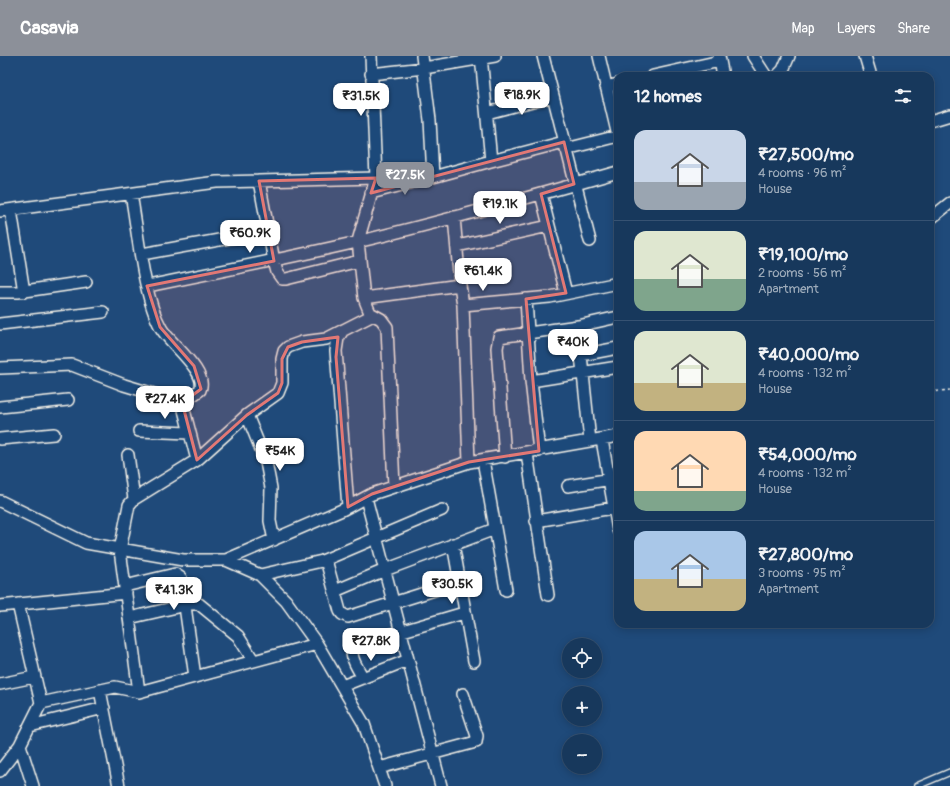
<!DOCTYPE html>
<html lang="en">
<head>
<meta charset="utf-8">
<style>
  :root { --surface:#17385c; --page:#244365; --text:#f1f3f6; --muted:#9eacbb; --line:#365272; --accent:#8c9099 }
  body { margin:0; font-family:Pangolin,sans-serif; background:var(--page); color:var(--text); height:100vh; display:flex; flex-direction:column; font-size:15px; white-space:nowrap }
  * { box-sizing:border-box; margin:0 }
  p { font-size:13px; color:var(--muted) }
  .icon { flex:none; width:22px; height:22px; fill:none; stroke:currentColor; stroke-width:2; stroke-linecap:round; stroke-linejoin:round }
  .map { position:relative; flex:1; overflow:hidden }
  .panel { position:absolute; left:614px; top:16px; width:320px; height:556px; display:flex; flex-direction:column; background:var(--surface); border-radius:12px; box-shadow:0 2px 10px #0003,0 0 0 1px var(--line) }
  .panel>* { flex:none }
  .fabs { position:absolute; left:562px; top:582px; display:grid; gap:8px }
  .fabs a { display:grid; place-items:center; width:40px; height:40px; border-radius:50%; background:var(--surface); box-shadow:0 2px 10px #0003,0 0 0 1px var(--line); font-size:20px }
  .price { position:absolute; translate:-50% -34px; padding:0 9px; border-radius:8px; background:#fff; color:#222; font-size:13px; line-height:26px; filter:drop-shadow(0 1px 2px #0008) }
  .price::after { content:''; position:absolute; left:50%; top:24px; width:12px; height:9px; margin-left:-6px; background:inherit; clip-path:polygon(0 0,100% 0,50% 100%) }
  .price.active { background:var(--accent); color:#fff }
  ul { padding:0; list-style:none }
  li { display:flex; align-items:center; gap:12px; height:100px; padding:0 20px }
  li+li { border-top:1px solid var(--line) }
  li span { display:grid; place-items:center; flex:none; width:112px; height:80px; border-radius:12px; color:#555 }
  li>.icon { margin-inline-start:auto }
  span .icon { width:48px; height:48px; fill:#fffc; stroke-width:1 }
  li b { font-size:17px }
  h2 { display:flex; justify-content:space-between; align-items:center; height:48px; padding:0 20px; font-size:17px }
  header { display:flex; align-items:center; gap:24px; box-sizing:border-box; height:56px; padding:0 20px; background:var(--accent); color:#fff }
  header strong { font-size:19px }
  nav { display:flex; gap:22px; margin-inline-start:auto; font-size:14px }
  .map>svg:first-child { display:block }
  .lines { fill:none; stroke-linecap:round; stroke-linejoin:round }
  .service-casing { stroke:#f4f1e8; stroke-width:8 }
  .minor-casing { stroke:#f4f1e8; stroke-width:14 }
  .path { stroke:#f4f1e8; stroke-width:1.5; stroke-dasharray:3 3; stroke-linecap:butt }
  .service { stroke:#1f4a7a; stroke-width:5.5 }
  .minor { stroke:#1f4a7a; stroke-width:11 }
  .marked { fill:#e27875; fill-opacity:0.2; stroke:#e27875; stroke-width:3; stroke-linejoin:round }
</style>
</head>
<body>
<header>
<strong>Casavia</strong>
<nav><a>Map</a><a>Layers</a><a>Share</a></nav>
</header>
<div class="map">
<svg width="950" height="730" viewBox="0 0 950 730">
  <rect width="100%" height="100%" fill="#1f4a7a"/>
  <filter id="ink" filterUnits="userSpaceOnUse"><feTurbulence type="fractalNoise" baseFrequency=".025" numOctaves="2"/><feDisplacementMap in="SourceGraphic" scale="8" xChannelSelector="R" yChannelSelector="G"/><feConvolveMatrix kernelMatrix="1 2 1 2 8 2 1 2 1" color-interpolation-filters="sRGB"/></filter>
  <g filter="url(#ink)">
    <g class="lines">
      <defs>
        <path id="service" d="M917 730 950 716"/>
        <path id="minor" d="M371 0 376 122 358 185 364 242 370 257 381 263 387 271 394 431
          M422 0 430 64 433 121 491 105 481 0
          M543 0 590 185
          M719 0 723 20
          M753 0 766 20
          M865 0 871 20
          M371 18 424 12 495 0
          M653 20 720 5
          M777 20 783 14 789 0
          M606 31 618 28
          M487 57 552 40
          M930 65 950 59
          M566 93 618 80 599 0
          M491 105 564 86
          M259 125 274 205 277 216 282 223H286L359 205
          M371 137 433 121
          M131 138C138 176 143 240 161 272 169 287 209 316 200 334L186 344 183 350 197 404
          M541 138 566 237
          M11 154 24 236
          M0 155 217 126 376 122
          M454 161 460 229
          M930 163 950 147
          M457 190 549 170
          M142 198 269 175
          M147 230C217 216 288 202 357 186 445 165 531 141 618 116
          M0 236H18L86 226
          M364 242 460 229 463 249 550 241 618 227
          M526 243 531 325 539 395
          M463 249 469 406
          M0 268 103 256
          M578 270 590 385
          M343 274 338 282 336 295 348 451
          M581 299 618 292
          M0 312 72 309 124 329 184 347
          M531 325 618 311
          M0 351 68 344
          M247 359 266 406 271 432 270 465 274 484
          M139 375 189 377
          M0 383 54 378
          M602 384 618 474
          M527 397 548 539
          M128 399 134 443
          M505 401 497 292 499 281 578 270 618 261
          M483 404 506 534
          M568 430 618 422
          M366 442 441 730
          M0 445 86 487 183 504H226L342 454 372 438 469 406 618 380
          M536 465 618 451
          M453 488 474 605
          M226 504 260 519 286 545 317 588 364 668 385 730
          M326 504 340 555 342 558 348 561 460 526
          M260 519 322 505 442 454
          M125 530 175 518 181 522 195 621
          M335 535 385 514 495 473
          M18 548 41 647
          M0 550 126 537
          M129 562 190 548H199L238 580 253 604
          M363 622C358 612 347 599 355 589L464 557
          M0 628 34 621
          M342 630 408 604
          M100 634 119 730
          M139 636 120 494 129 449 134 443 197 404 247 359 278 337 282 327V303L284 295 288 291 302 286 326 283 373 259
          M30 670 104 652
          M20 689 33 730
          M379 712 476 686 477 680 463 638
          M0 715 20 689 41 647 115 631 139 636 317 588"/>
      </defs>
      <use href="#service" class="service-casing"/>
      <use href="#minor" class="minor-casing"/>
      <path class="path" d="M930 336 950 334"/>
      <use href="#service" class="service"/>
      <use href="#minor" class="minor"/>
    </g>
  </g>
  <path class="marked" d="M564 86 574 128 541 138 566 237 526 243 539 395 469 406 372 438 348 451 336 301 338 281 302 286 288 291 282 303V327L278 337 247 359 197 404 183 350 186 344 201 333 194 310 160 271 147 230 274 205 259 125 376 122 371 137Z"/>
</svg>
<div class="fabs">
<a><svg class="icon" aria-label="locate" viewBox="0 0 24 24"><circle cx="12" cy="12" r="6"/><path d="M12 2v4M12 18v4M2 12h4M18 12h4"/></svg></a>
<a>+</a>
<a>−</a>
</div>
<b class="price" style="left:522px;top:60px">₹18.9K</b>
<b class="price" style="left:361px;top:61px">₹31.5K</b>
<b class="price active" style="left:405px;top:140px">₹27.5K</b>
<b class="price" style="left:500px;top:169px">₹19.1K</b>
<b class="price" style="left:250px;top:198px">₹60.9K</b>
<b class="price" style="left:483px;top:236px">₹61.4K</b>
<b class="price" style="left:573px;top:307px">₹40K</b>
<b class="price" style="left:165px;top:364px">₹27.4K</b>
<b class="price" style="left:280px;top:416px">₹54K</b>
<b class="price" style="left:452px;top:549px">₹30.5K</b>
<b class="price" style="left:174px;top:555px">₹41.3K</b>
<b class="price" style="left:371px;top:606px">₹27.8K</b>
<section class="panel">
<h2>12 homes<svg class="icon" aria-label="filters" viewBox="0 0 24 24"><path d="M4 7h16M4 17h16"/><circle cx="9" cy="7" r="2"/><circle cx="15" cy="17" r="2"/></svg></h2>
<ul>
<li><span style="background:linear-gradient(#c9d6e8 65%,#9aa5b1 0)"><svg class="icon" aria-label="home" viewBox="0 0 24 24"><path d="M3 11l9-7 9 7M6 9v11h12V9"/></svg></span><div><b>₹27,500/mo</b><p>4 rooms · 96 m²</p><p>House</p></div></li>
<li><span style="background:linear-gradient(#dfe7d0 60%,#7fa58c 0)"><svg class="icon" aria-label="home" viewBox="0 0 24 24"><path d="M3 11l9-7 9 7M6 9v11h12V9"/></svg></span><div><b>₹19,100/mo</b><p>2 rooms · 56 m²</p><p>Apartment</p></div></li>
<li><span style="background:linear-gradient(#dfe7d0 65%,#c2b280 0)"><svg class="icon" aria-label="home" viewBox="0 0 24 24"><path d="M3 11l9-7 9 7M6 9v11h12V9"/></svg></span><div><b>₹40,000/mo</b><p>4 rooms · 132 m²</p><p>House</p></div></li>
<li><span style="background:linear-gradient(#ffd9b3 75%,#7fa58c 0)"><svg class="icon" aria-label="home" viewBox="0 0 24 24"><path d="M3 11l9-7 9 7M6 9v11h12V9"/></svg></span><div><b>₹54,000/mo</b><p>4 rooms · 132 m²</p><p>House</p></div></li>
<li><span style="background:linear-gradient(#a9c7e8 60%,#c2b280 0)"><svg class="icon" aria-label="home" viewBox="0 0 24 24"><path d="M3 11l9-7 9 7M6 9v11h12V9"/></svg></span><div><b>₹27,800/mo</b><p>3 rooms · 95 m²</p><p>Apartment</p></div></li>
</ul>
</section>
</div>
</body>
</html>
